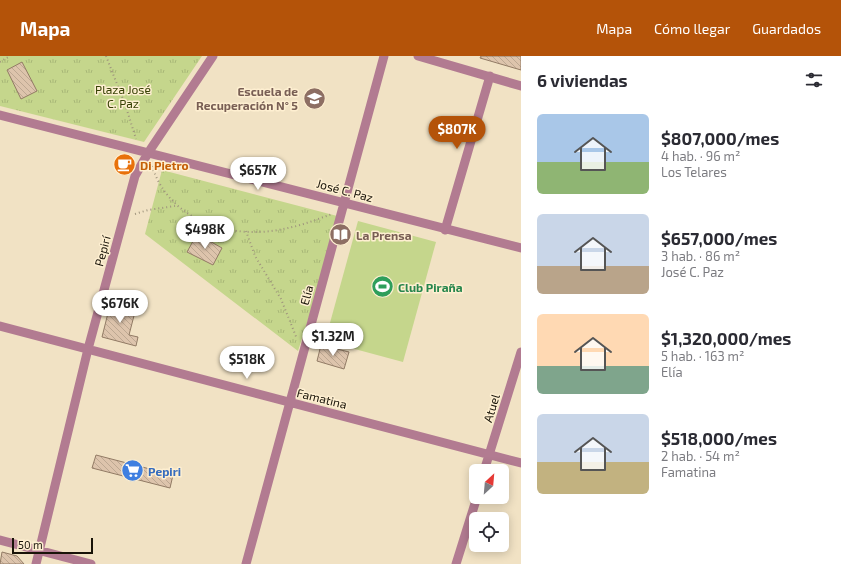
<!DOCTYPE html>
<html lang="es">
<head>
<meta charset="utf-8">
<style>
  :root { --surface:#fff; --page:#f2f2f3; --text:#2b2b33; --muted:#7c7c81; --accent:#b45309 }
  body { margin:0; font-family:"Exo 2",sans-serif; background:var(--page); color:var(--text); height:100vh; display:flex; flex-direction:column; font-size:15px; white-space:nowrap }
  * { box-sizing:border-box; margin:0 }
  p { font-size:13px; color:var(--muted) }
  .icon { flex:none; width:22px; height:22px; fill:none; stroke:currentColor; stroke-width:2; stroke-linecap:round; stroke-linejoin:round }
  .map { position:relative; flex:1; overflow:hidden }
  .panel { display:flex; flex-direction:column; background:var(--surface); width:320px }
  .panel>* { flex:none }
  .needle { width:26px; rotate:26deg }
  .tools { position:absolute; left:469px; top:408px; display:grid; gap:8px }
  .tools a { display:grid; place-items:center; width:40px; height:40px; border-radius:6px; background:var(--surface); box-shadow:0 2px 10px #0003; font-size:20px }
  .scale { position:absolute; left:12px; bottom:10px; width:81px; box-sizing:border-box; padding-left:4px; border:2px solid #181308; border-top:0; font-size:11px; line-height:14px; white-space:nowrap; color:#181308; -webkit-text-stroke:3px #feefd1; paint-order:stroke }
  .price { position:absolute; translate:-50% -34px; padding:0 9px; border-radius:14px; background:#fff; color:#222; font-size:13px; line-height:26px; filter:drop-shadow(0 1px 2px #0008) }
  .price::after { content:''; position:absolute; left:50%; top:24px; width:12px; height:9px; margin-left:-6px; background:inherit; clip-path:polygon(0 0,100% 0,50% 100%) }
  .price.active { background:var(--accent); color:#fff }
  ul { padding:0; list-style:none }
  li { display:flex; align-items:center; gap:12px; height:100px; padding:0 16px }
  li span { display:grid; place-items:center; flex:none; width:112px; height:80px; border-radius:6px; color:#555 }
  li>.icon { margin-inline-start:auto }
  span .icon { width:48px; height:48px; fill:#fffc; stroke-width:1 }
  li b { font-size:17px }
  h2 { display:flex; justify-content:space-between; align-items:center; height:48px; padding:0 16px; font-size:17px }
  header { display:flex; align-items:center; gap:24px; box-sizing:border-box; height:56px; padding:0 20px; background:var(--accent); color:#fff }
  header strong { font-size:19px }
  nav { display:flex; gap:22px; margin-inline-start:auto; font-size:14px }
  main { display:flex; flex:1; min-height:0 }
  .map>svg:first-child { display:block }
  .grass { fill:url(#grass-tufts) }
  .pitch { fill:#c5d68c }
  .building { fill:url(#building-back-hatch); stroke:#927b65 }
  .lines { fill:none; stroke-linecap:round; stroke-linejoin:round }
  .path { stroke:#9f947d; stroke-width:2; stroke-dasharray:1 3; stroke-linecap:butt }
  .minor { stroke:#b27b91; stroke-width:9 }
  .labels { text-anchor:middle; dominant-baseline:central; stroke-width:3; stroke-linejoin:round; paint-order:stroke }
  .park-label { font-size:12px; fill:#374104; stroke:#feefd1 }
  .education-label { font-size:12px; font-weight:bold; fill:#785e54; stroke:#feefd1; text-anchor:end }
  .food-label { font-size:12px; font-weight:bold; fill:#c56008; stroke:#feefd1; text-anchor:start }
  .street-label { font-size:12px; fill:#181308; stroke:#feefd1 }
  .leisure-label { font-size:12px; font-weight:bold; fill:#27864d; stroke:#feefd1; text-anchor:start }
  .shop-label { font-size:12px; font-weight:bold; fill:#366cbe; stroke:#feefd1; text-anchor:start }
</style>
</head>
<body>
<header>
<strong>Mapa</strong>
<nav><a>Mapa</a><a>Cómo llegar</a><a>Guardados</a></nav>
</header>
<main>
<div class="map">
<svg width="521" height="508" viewBox="0 0 521 508">
  <defs>
    <pattern id="grass-tufts" width="24" height="20" patternUnits="userSpaceOnUse"><rect width="24" height="20" fill="#c5d68c"/><path d="M3 7l-1-3M5 7V3M7 7l1-3M15 17l-1-3M17 17v-4M19 17l1-3" fill="none" stroke="#a8b777"/></pattern>
    <pattern id="building-back-hatch" width="6" height="6" patternUnits="userSpaceOnUse"><rect width="6" height="6" fill="#ddc4ac"/><path d="M-1 5l2 2M0 0l6 6M5-1l2 2" fill="none" stroke="#bda892"/></pattern>
  </defs>
  <rect width="100%" height="100%" fill="#f1e2c4"/>
  <path class="grass" d="M0 0H202L144 86 0 50Z
    M162 114 341 161 298 295 145 178Z"/>
  <path class="pitch" d="M358 165 436 186 403 306 325 285Z"/>
  <path class="building" d="M481 0H521V14L480 2Z
    M22 6 37 35 21 43 7 14Z
    M197 178 222 192 213 209 187 196Z
    M111 245 136 252 129 279 138 281 136 290 102 281Z
    M321 289 349 296 344 313 317 305Z
    M96 399 173 419 170 432 92 412Z
    M2 496 17 500 24 508H0Z"/>
  <g class="lines">
    <path class="path" d="M106 0 126 51 136 83
      M0 6 10 0
      M152 110C170 167 234 185 288 172 303 169 318 163 332 158
      M135 158 148 154 175 150
      M246 175 255 200 281 243 297 283
      M205 183 212 170"/>
    <path class="minor" d="M418 0 521 30
      M0 59 521 192
      M445 174 490 20
      M0 270 521 407
      M484 415 521 296
      M0 484 91 508
      M36 508 88 293 135 120 148 97 213 0
      M246 508 384 0
      M456 508 477 441"/>
  </g>
  <defs>
    <symbol id="school-disc" viewBox="-11 -11 22 22"><circle r="9.5" fill="#8d6e63" stroke="#feefd1"/><path d="M0-5L7-2L0 1L-7-2ZM-4 1L0 2.5L4 1V4Q0 6-4 4Z" fill="#fff"/></symbol>
    <symbol id="cafe-disc" viewBox="-11 -11 22 22"><circle r="9.5" fill="#e8710a" stroke="#feefd1"/><path d="M-5.5-4.5H6V0H3Q3 3.5 0 3.5H-2.5Q-5.5 3.5-5.5 0ZM3-3.2v2h1.7v-2ZM-6 4.5H4V6H-6Z" fill="#fff"/></symbol>
    <symbol id="library-disc" viewBox="-11 -11 22 22"><circle r="9.5" fill="#8d6e63" stroke="#feefd1"/><path d="M-6-4Q-3-5.5-.7-3.5V5Q-3 3-6 4ZM6-4Q3-5.5 .7-3.5V5Q3 3 6 4Z" fill="#fff"/></symbol>
    <symbol id="stadium-disc" viewBox="-11 -11 22 22"><circle r="9.5" fill="#2e9e5b" stroke="#feefd1"/><path d="M0-5a6.5 5 0 1 0 0 10a6.5 5 0 1 0 0-10ZM-3.5-1.8h7v3.6h-7Z" fill="#fff"/></symbol>
    <symbol id="supermarket-disc" viewBox="-11 -11 22 22"><circle r="9.5" fill="#3f7fe0" stroke="#feefd1"/><path d="M-6-5.5h2.5l.6 2H6L4.5 2H-2.5L-4.4-4H-6ZM-1.5 3.2a1.3 1.3 0 1 0 .1 0ZM3 3.2a1.3 1.3 0 1 0 .1 0Z" fill="#fff"/></symbol>
  </defs>
  <g fill-rule="evenodd">
    <use href="#school-disc" x="302" y="30" width="25" height="25"/>
    <use href="#cafe-disc" x="112" y="96" width="25" height="25"/>
    <use href="#library-disc" x="328" y="166" width="25" height="25"/>
    <use href="#stadium-disc" x="370" y="218" width="25" height="25"/>
    <use href="#supermarket-disc" x="120" y="402" width="25" height="25"/>
  </g>
  <g class="labels">
    <g class="park-label">
      <text x="123" y="33">Plaza José<tspan x="123" dy="14">C. Paz</tspan></text>
    </g>
    <g class="education-label">
      <text x="298" y="35">Escuela de<tspan x="298" dy="14">Recuperación N° 5</tspan></text>
      <text x="356" y="179" text-anchor="start">La Prensa</text>
    </g>
    <g class="food-label">
      <text x="140" y="109">Di Pietro</text>
    </g>
    <g class="street-label">
      <text transform="translate(345 134) rotate(15)">José C. Paz</text>
      <text transform="translate(102 195) rotate(-75)">Pepirí</text>
      <text transform="translate(306 239) rotate(-75)">Elía</text>
      <text transform="translate(322 342) rotate(14)">Famatina</text>
      <text transform="translate(491 352) rotate(-73)">Atuel</text>
    </g>
    <g class="leisure-label">
      <text x="398" y="231">Club Piraña</text>
    </g>
    <g class="shop-label">
      <text x="148" y="415">Pepiri</text>
    </g>
  </g>
</svg>
<div class="tools">
<a><svg class="needle" viewBox="-14 -14 28 28"><path d="M0-13l5 13h-10z" fill="#e53935"/><path d="M0 13l5-13h-10z" fill="#7c7c81"/></svg></a>
<a><svg class="icon" aria-label="locate" viewBox="0 0 24 24"><circle cx="12" cy="12" r="6"/><path d="M12 2v4M12 18v4M2 12h4M18 12h4"/></svg></a>
</div>
<div class="scale">50 m</div>
<b class="price active" style="left:457px;top:94px">$807K</b>
<b class="price" style="left:258px;top:135px">$657K</b>
<b class="price" style="left:205px;top:194px">$498K</b>
<b class="price" style="left:120px;top:268px">$676K</b>
<b class="price" style="left:333px;top:301px">$1.32M</b>
<b class="price" style="left:247px;top:324px">$518K</b>
</div>
<section class="panel">
<h2>6 viviendas<svg class="icon" aria-label="filters" viewBox="0 0 24 24"><path d="M4 7h16M4 17h16"/><circle cx="9" cy="7" r="2"/><circle cx="15" cy="17" r="2"/></svg></h2>
<ul>
<li><span style="background:linear-gradient(#a9c7e8 60%,#8fb573 0)"><svg class="icon" aria-label="home" viewBox="0 0 24 24"><path d="M3 11l9-7 9 7M6 9v11h12V9"/></svg></span><div><b>$807,000/mes</b><p>4 hab. · 96 m²</p><p>Los Telares</p></div></li>
<li><span style="background:linear-gradient(#c9d6e8 65%,#b9a48a 0)"><svg class="icon" aria-label="home" viewBox="0 0 24 24"><path d="M3 11l9-7 9 7M6 9v11h12V9"/></svg></span><div><b>$657,000/mes</b><p>3 hab. · 86 m²</p><p>José C. Paz</p></div></li>
<li><span style="background:linear-gradient(#ffd9b3 65%,#7fa58c 0)"><svg class="icon" aria-label="home" viewBox="0 0 24 24"><path d="M3 11l9-7 9 7M6 9v11h12V9"/></svg></span><div><b>$1,320,000/mes</b><p>5 hab. · 163 m²</p><p>Elía</p></div></li>
<li><span style="background:linear-gradient(#c9d6e8 60%,#c2b280 0)"><svg class="icon" aria-label="home" viewBox="0 0 24 24"><path d="M3 11l9-7 9 7M6 9v11h12V9"/></svg></span><div><b>$518,000/mes</b><p>2 hab. · 54 m²</p><p>Famatina</p></div></li>
</ul>
</section>
</main>
</body>
</html>
